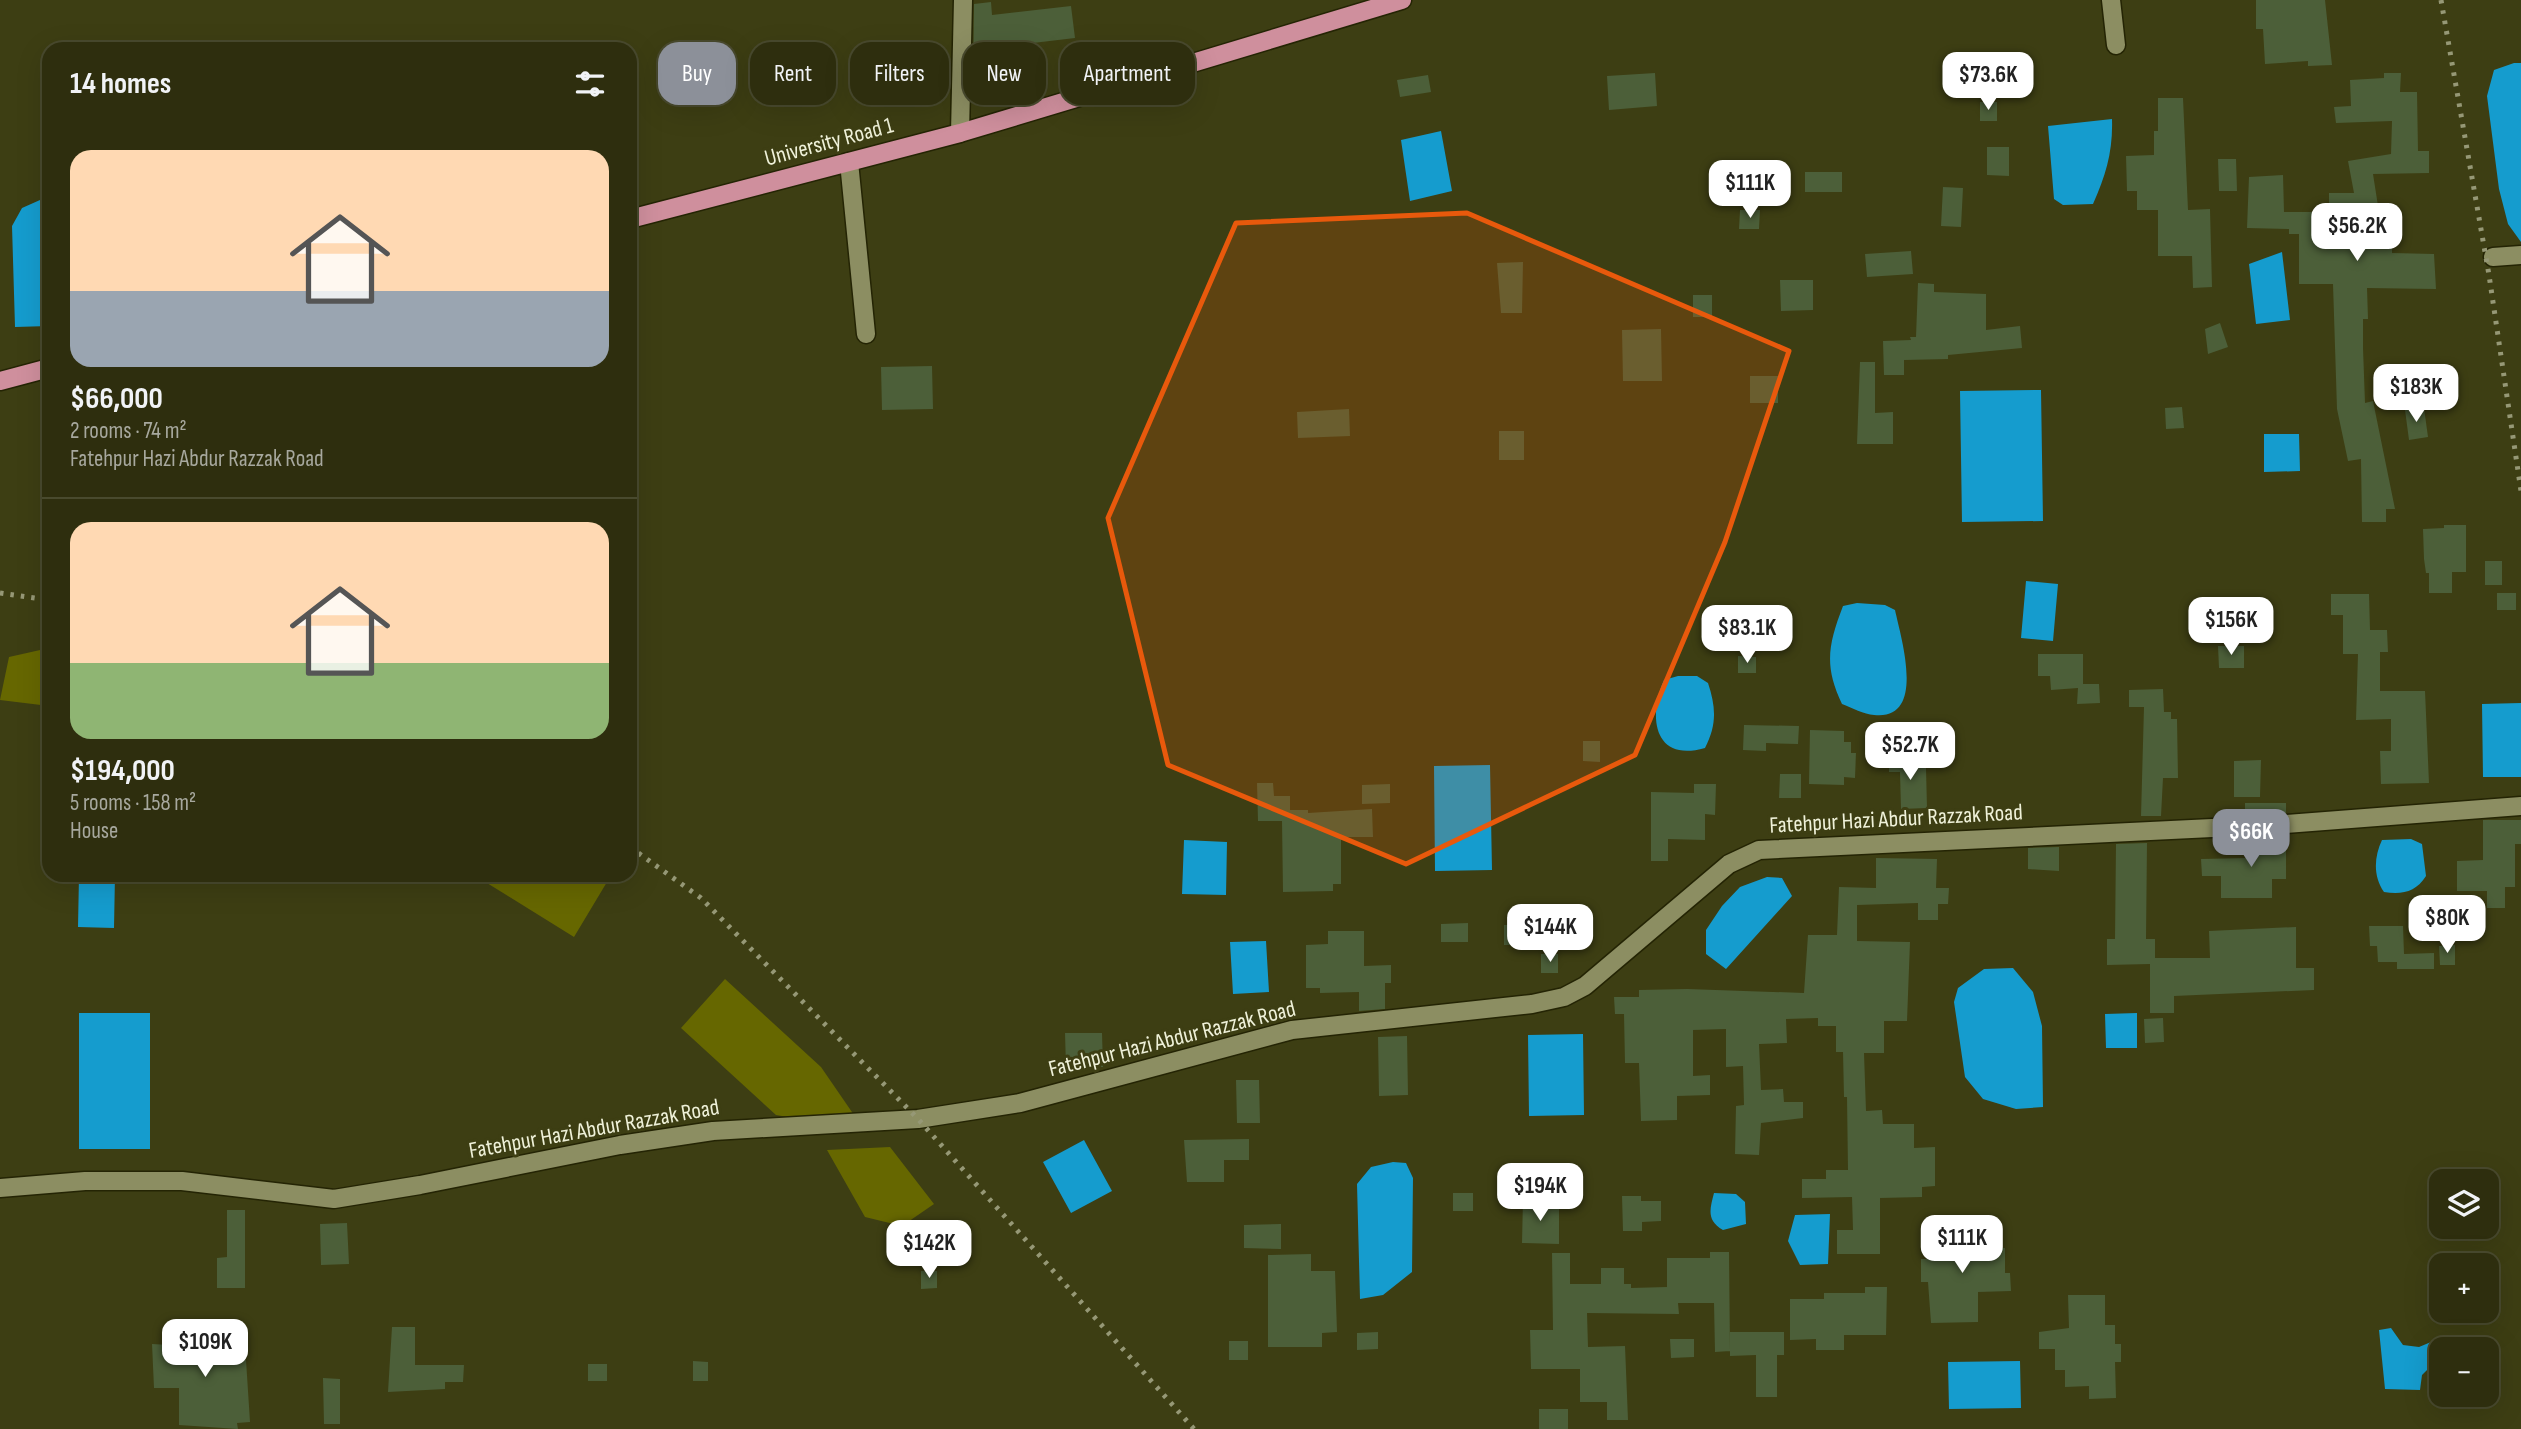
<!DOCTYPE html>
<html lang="en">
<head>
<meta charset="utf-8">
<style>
  :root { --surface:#2e2e0e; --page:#363617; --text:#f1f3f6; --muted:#a7a89e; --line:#494a2e; --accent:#8c9099 }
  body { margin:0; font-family:"Sofia Sans Condensed",sans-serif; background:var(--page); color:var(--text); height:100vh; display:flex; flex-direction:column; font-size:26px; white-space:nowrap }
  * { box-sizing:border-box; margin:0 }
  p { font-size:23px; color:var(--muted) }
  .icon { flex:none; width:38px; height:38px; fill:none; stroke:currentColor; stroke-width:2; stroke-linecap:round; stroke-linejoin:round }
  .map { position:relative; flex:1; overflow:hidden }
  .drawer { position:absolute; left:42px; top:42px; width:595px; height:840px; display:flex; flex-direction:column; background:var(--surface); border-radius:21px; box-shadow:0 7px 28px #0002,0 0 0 2px var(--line) }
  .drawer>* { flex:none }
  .guide { position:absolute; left:658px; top:42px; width:665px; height:63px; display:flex; gap:14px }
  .tools { position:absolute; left:2429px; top:1169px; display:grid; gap:14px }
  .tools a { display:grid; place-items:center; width:70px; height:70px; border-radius:14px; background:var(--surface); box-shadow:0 7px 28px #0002,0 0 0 2px var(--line); font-size:35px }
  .price { position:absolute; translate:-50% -60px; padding:0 16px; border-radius:14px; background:#fff; color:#222; font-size:23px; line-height:46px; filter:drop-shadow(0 2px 4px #0008) }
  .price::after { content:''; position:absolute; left:50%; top:42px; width:21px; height:16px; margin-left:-10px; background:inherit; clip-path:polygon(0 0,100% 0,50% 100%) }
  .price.on { background:var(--accent); color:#fff }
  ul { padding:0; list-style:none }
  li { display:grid; align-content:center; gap:14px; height:371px; padding:0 28px }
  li+li { border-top:2px solid var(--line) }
  li span { display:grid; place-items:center; height:217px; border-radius:21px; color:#555 }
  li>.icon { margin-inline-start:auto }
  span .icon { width:126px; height:126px; fill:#fffc; stroke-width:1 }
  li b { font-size:30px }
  h2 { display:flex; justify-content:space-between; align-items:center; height:84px; padding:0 28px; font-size:30px }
  .chip { padding:0 24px; border-radius:21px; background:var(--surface); box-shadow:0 7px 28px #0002,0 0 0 2px var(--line); font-size:24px; line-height:63px }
  .chip.on { background:var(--accent); color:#fff }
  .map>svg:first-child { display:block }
  .green { fill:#666700 }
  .water { fill:#159cce }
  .building { fill:#4c5f39 }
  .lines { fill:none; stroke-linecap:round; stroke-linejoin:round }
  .minor-casing { stroke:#242404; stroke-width:21 }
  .major-casing { stroke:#242404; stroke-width:21 }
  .minor { stroke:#8c8e62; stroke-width:18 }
  .major { stroke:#cf8f9d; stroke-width:18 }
  .rail { stroke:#969876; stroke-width:5; stroke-dasharray:3.5 7; stroke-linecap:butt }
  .marked { fill:#e8590c; fill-opacity:0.2; stroke:#e8590c; stroke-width:5; stroke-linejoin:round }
  .labels { text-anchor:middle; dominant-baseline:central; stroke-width:6; stroke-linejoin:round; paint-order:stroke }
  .street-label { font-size:23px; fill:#eff1d9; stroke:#3d3e13 }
</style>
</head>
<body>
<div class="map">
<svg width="2521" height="1429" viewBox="0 0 2521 1429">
  <rect width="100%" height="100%" fill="#3d3e13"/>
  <path class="green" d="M49 648V706L0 700 9 657Z
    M474 875H607L610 877 574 937Z
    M725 979 821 1067 854 1115 811 1121 776 1115 681 1028Z
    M890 1147 934 1204 902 1226 865 1217 827 1150Z"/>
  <path class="water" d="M2514 63H2521V242L2508 224 2499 189 2487 96 2494 70Z
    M2112 119C2113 151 2106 175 2093 204L2063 205 2054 199 2048 126Z
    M1441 131 1452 191 1410 201 1401 140Z
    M49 196V326L15 327 12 226 22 208Z
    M2282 252 2290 320 2256 324 2249 264Z
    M2041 390 2043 521 1962 522 1960 391Z
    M2264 434H2299L2300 471 2264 472Z
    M2026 581 2058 584 2053 641 2021 638Z
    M1857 603 1885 605 1895 610C1901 638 1927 721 1874 715 1864 714 1852 708 1842 704 1824 666 1828 645 1843 606Z
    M1678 676H1697L1708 683C1716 707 1717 725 1705 748 1653 763 1648 716 1664 680Z
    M2521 703V777H2483L2482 704Z
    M1490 765 1492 870 1435 871 1434 766Z
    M2411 839 2422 844 2426 876C2416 892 2402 895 2384 892 2373 876 2374 857 2382 840Z
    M1184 840 1227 842 1226 895 1182 894Z
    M79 875H115L114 928 78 927Z
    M1767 877 1782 878 1792 896 1726 969 1706 954V930L1722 906 1740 887Z
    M1266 941 1269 992 1233 994 1230 942Z
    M2013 968 2033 992 2042 1026 2043 1107 2016 1109 1983 1099 1965 1077 1954 1002 1958 988 1984 969Z
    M79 1013H150V1149H79Z
    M2137 1013V1048H2106L2105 1014Z
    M1583 1034 1584 1115 1529 1116 1528 1035Z
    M1084 1140 1112 1191 1071 1213 1043 1162Z
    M1393 1162 1406 1163 1413 1178 1412 1272 1383 1295 1360 1299 1357 1184 1371 1167Z
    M1714 1193 1736 1194 1745 1202 1746 1224 1723 1230C1706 1220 1710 1209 1714 1193Z
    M1830 1214 1828 1264 1800 1265 1788 1241 1795 1215Z
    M2391 1328 2403 1345 2419 1347 2431 1342 2429 1368 2422 1375 2420 1390 2385 1389 2379 1330Z
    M2020 1361 2021 1408 1949 1409 1948 1362Z"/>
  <path class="building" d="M2256 0H2325L2332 65 2308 66V61L2265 64 2263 29H2256Z
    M991 2 992 15 1071 6 1075 38 998 47 1006 72 973 83 974 4Z
    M1655 73 1657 106 1609 110 1607 76Z
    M2384 73H2401L2400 92H2417L2418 151H2429V173L2373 174 2378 206H2392V253L2434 254 2436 289 2367 288 2368 319H2363V348L2365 403 2373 401 2395 509H2386V522H2362L2361 459 2348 461 2337 409 2333 284H2299V234H2289V229L2247 228 2249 177 2283 175 2284 212H2329V193H2354L2348 161 2391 154 2392 121 2336 123 2334 107 2351 106 2350 80 2384 78Z
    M1428 75 1431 92 1400 97 1397 80Z
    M2158 98H2183L2188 210 2210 209 2212 287 2193 288 2192 256H2158V210H2137V191H2127L2126 156 2154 155V131H2158Z
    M1980 102H1997V121H1980Z
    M1987 147H2009V176L1987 175Z
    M2218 159H2236L2237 191H2219Z
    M1805 172H1842V192H1805Z
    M1943 187 1963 188 1961 227 1941 226Z
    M1740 210H1760L1759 229H1739Z
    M1911 251 1913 274 1867 277 1865 254Z
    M1523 262 1522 313H1501L1497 263Z
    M1780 280H1813V310L1781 311Z
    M1918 283 1934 284V292L1986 294V330L2020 326 2022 348 1948 355V359L1904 360V375H1884L1883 341 1911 340 1910 337H1916Z
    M1693 295H1712V317H1693Z
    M2220 323 2228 347 2208 354 2205 329Z
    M1661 329 1662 381H1623L1622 330Z
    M1860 362H1875V413L1893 412V444H1857Z
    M932 366 933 409 882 410 881 367Z
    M1750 376H1778V403H1750Z
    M2182 407 2184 428 2166 429 2165 408Z
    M2424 408 2428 437 2409 440 2405 410Z
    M1349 409 1350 436 1298 438 1297 412Z
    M1499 431H1524V460H1499Z
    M2444 525H2466V572H2452V593H2429V573H2426L2424 559 2423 529 2444 528Z
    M2485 561H2502V585H2485Z
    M2497 593H2516V610H2497Z
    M2331 594H2369L2370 630H2387L2388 652H2380V691H2425L2429 783 2381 784 2380 751H2391V719L2356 720 2358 654H2343V615H2331Z
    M2218 646H2244V668H2219Z
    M2038 654H2083V684H2099L2100 703 2077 704 2078 688 2051 690 2050 676H2038Z
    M1738 656 1756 657V673H1738Z
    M2163 689 2164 712H2171V719H2177L2178 778H2163L2161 816H2141L2144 707H2129V690Z
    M1744 725 1799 726 1798 744 1766 743V751L1743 750Z
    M1810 730 1844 731V742H1851V753H1856L1855 778 1844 777V785L1809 784Z
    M1583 741H1600V762L1583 761Z
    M1889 754H1907L1908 768H1926L1927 808 1901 809 1900 772H1889Z
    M2261 760 2260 797H2234V761Z
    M1780 774H1801V798H1779Z
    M1257 783H1273L1274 796H1290V810H1308V813L1372 809 1373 837H1341V884H1333V891L1283 892 1282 821H1258Z
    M1390 784V803L1362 804V785Z
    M1694 784H1716L1715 815 1705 814V840L1668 839V861H1651V792L1694 793Z
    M2245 803H2286V813L2245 815Z
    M2483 820H2521V844H2515V887H2505V908H2487V891H2457V861L2483 860Z
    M2286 835V879H2272V898H2221V876H2202L2201 859 2246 858 2247 838Z
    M2147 843 2146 939H2155V958H2210L2209 931 2296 927V968H2314V990L2174 996V1013H2150V964L2107 965V939H2115L2116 844Z
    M2059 847V871L2028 869V848Z
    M1876 858 1937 859 1936 888H1949L1948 904H1938V920H1918V903L1857 905V941L1910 942 1907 1021H1884V1053H1864L1866 1111 1882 1110 1883 1124H1914V1148L1935 1147V1186L1922 1187V1197L1880 1198V1254H1837V1230H1853L1852 1197 1802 1198V1179H1826V1170H1848L1847 1097H1844L1843 1052H1836V1026H1818V1018L1786 1019 1787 1043 1759 1044 1761 1090 1783 1089 1784 1102H1803V1118L1761 1123 1759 1155 1735 1154 1736 1106 1744 1105 1743 1066 1726 1067V1029L1693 1030V1076L1710 1075V1095L1677 1096V1120L1641 1121 1639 1063H1625L1624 1014H1615L1614 997H1639V990L1687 989 1804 993 1808 935H1837L1839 887 1876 888Z
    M1468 923V942H1441V924Z
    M1504 925H1522V945H1504Z
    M2369 926H2403L2404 954 2434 953V969H2397V962H2378L2377 946H2370Z
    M1328 931H1364V966L1391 965V983H1385V1009L1359 1011V992L1320 993V988H1306V945L1328 944Z
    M2455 945V965H2440L2439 946Z
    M1541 954H1558V973H1541Z
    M2163 1018 2164 1042 2145 1043 2144 1019Z
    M1065 1033H1102L1103 1067H1066Z
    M1407 1036 1408 1095 1379 1096 1378 1037Z
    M1236 1080H1259L1260 1123H1237Z
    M1249 1139V1160H1224V1182H1187L1184 1140Z
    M1453 1193H1473V1211H1453Z
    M1622 1196H1641V1201H1661V1221L1642 1222V1231H1623Z
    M1523 1198H1543V1208H1559V1244L1522 1243Z
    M227 1210H245V1288H217V1258L227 1257Z
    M347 1223 349 1264 321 1265 320 1224Z
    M1281 1224V1249L1244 1248V1225Z
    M1933 1232H1984V1247L2005 1248V1273H2010L2011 1291 1978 1292V1322L1931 1323 1928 1282H1921V1259H1934Z
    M1710 1252H1729L1730 1351 1715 1352 1714 1303H1678L1679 1314 1587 1313 1588 1347 1625 1346 1628 1420H1607V1402H1580V1369H1531L1530 1330H1553L1552 1253H1570V1284H1601V1268H1624V1284H1631V1288L1667 1287V1258H1710Z
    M1311 1254V1271H1335L1337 1332 1322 1333V1347H1268V1255Z
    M921 1271H937V1288L921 1289Z
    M1865 1287H1887L1886 1335H1844V1350H1816V1339L1790 1340V1299H1824V1293H1865Z
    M2068 1295H2105V1325H2115V1344H2121V1362H2115L2116 1398 2089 1399V1386L2065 1387V1370H2055V1349H2039V1332L2069 1328Z
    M392 1327H415V1365H464L463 1382H445V1389L388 1392Z
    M192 1332 237 1334V1360H246L250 1422 237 1423 238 1429 179 1425V1388H154L152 1344 170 1345V1338H191Z
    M1378 1332V1349L1357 1350V1333Z
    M1730 1332H1784V1355H1777V1397H1756V1355L1730 1356Z
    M1670 1339H1694V1357L1671 1358Z
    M1229 1341H1248V1360H1229Z
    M693 1361 708 1362V1381H693Z
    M588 1364H607V1381H588Z
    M323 1378 340 1379V1424H324Z
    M1539 1409H1568V1429H1539Z"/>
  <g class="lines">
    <defs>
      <path id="minor" d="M2111 0 2116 45
        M960 133 963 0
        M849 162 866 334
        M2493 257 2521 255
        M0 1188 85 1181H182L334 1199 420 1185 620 1145 713 1131 918 1119 1020 1103 1292 1030 1532 1004 1564 997 1585 986 1729 864 1759 850 2274 825 2521 806"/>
      <path id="major" d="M630 219 960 133 1402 0
        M0 381 49 368"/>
    </defs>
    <use href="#minor" class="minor-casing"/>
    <use href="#major" class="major-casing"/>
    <use href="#minor" class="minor"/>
    <use href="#major" class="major"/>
    <path class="rail" d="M2441 0 2489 275 2521 491
      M0 593 49 600
      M630 847 701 898 918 1119 1194 1429"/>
  </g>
  <path class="marked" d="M1467 213 1789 351 1725 542 1635 755 1406 864 1168 765 1108 518 1236 223Z"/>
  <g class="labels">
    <g class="street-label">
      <text transform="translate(829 142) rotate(-15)">University Road 1</text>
      <text transform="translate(1896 819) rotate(-3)">Fatehpur Hazi Abdur Razzak Road</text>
      <text transform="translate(1172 1039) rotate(-14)">Fatehpur Hazi Abdur Razzak Road</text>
      <text transform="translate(594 1129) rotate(-10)">Fatehpur Hazi Abdur Razzak Road</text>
    </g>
  </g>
</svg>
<div class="tools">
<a><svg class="icon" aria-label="layers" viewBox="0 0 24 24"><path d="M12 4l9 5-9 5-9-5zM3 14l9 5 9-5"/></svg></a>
<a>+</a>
<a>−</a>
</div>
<b class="price" style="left:1988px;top:112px">$73.6K</b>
<b class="price" style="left:1750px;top:220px">$111K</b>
<b class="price" style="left:2357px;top:263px">$56.2K</b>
<b class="price" style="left:2416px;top:424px">$183K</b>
<b class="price" style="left:2231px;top:657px">$156K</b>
<b class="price" style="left:1747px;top:665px">$83.1K</b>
<b class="price" style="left:1910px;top:782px">$52.7K</b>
<b class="price on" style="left:2251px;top:869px">$66K</b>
<b class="price" style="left:2447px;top:955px">$80K</b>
<b class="price" style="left:1550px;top:964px">$144K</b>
<b class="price" style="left:1540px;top:1223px">$194K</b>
<b class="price" style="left:1962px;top:1275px">$111K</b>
<b class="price" style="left:929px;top:1280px">$142K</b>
<b class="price" style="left:205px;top:1379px">$109K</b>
<div class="guide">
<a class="chip on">Buy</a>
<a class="chip">Rent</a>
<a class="chip">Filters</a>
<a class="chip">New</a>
<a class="chip">Apartment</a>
</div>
<section class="drawer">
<h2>14 homes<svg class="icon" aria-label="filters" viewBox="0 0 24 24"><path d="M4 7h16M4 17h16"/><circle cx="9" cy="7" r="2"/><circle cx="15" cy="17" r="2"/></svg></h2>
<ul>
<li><span style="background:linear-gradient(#ffd9b3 65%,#9aa5b1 0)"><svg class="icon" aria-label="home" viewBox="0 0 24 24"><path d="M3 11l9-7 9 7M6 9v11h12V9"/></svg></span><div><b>$66,000</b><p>2 rooms · 74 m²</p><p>Fatehpur Hazi Abdur Razzak Road</p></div></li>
<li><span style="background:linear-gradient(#ffd9b3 65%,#8fb573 0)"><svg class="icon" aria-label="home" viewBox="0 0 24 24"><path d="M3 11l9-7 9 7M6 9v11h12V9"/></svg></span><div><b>$194,000</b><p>5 rooms · 158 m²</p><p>House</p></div></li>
</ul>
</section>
</div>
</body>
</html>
